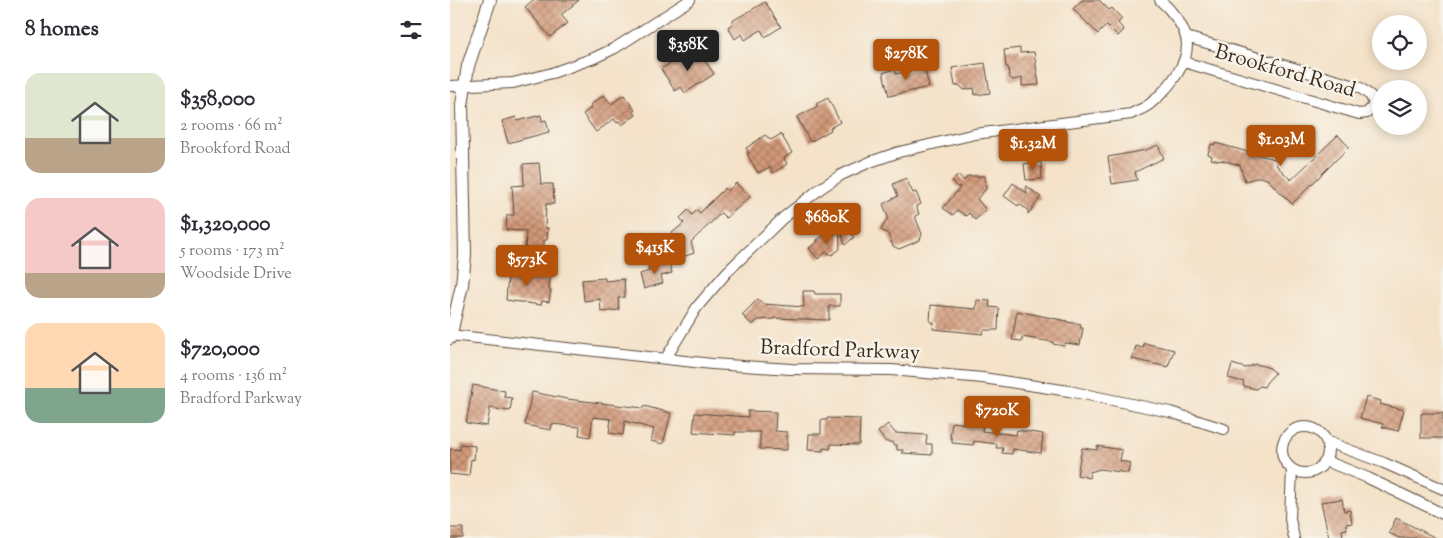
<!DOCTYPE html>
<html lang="en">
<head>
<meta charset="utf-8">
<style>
  :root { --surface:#fff; --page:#f7f7f7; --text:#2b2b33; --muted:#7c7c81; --accent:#b45309 }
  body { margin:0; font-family:"Sorts Mill Goudy",serif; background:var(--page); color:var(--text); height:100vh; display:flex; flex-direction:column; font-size:19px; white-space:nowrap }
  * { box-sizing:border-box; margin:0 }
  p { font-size:16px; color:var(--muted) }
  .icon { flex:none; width:28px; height:28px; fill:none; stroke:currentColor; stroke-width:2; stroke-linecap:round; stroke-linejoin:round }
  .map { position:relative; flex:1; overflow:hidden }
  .sheet { display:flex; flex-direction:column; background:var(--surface); width:450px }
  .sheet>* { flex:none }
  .controls { position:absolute; left:922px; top:15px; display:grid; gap:10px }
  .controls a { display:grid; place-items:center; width:55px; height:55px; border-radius:50%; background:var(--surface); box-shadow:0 2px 12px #0003; font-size:25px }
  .price { position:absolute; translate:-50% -42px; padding:0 11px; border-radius:5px; background:var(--accent); color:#fff; font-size:16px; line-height:32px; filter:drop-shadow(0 1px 2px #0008) }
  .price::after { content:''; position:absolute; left:50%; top:30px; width:15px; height:11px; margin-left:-8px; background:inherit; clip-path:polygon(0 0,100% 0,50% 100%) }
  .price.selected { background:#222; color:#fff }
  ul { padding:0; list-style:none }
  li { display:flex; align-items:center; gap:15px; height:125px; padding:0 25px }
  li span { display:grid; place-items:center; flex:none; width:140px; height:100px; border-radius:15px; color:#555 }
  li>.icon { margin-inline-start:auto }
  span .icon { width:60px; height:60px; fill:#fffc; stroke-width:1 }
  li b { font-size:21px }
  h2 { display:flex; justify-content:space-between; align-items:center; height:60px; padding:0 25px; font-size:21px }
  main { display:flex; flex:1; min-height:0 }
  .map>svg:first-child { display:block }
  .building { fill:url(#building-cross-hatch) }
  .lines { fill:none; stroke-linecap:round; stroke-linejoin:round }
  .minor-casing { stroke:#574638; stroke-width:12 }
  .tertiary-casing { stroke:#574638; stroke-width:14 }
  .minor { stroke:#fff; stroke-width:10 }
  .tertiary { stroke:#fff; stroke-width:12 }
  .labels { text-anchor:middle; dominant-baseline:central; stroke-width:5; stroke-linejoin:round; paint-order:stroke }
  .street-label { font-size:21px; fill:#3b2a1e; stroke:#f7f3e8 }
</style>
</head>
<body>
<main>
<section class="sheet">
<h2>8 homes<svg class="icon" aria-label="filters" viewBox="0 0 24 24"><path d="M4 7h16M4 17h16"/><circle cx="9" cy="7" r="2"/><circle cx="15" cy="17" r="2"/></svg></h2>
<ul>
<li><span style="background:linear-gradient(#dfe7d0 65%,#b9a48a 0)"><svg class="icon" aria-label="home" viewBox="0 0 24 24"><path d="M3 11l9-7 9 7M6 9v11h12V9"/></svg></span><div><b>$358,000</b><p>2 rooms · 66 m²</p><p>Brookford Road</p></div></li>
<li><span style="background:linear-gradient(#f6c9c9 75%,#b9a48a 0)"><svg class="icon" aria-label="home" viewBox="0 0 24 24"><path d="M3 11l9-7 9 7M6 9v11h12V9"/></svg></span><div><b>$1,320,000</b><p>5 rooms · 173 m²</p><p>Woodside Drive</p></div></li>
<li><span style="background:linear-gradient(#ffd9b3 65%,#7fa58c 0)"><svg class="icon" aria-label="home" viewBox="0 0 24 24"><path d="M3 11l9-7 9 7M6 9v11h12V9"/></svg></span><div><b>$720,000</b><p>4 rooms · 136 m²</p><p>Bradford Parkway</p></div></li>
</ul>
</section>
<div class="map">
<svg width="993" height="538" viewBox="0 0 993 538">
  <defs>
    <pattern id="building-cross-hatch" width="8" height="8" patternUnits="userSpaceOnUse" patternTransform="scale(1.25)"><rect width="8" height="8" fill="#d29979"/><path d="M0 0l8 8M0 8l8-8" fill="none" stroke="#ac7d63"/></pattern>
  </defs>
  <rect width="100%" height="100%" fill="#f7f3e8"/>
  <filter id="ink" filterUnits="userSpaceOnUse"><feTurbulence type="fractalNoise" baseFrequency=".02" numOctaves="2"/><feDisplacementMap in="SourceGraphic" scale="10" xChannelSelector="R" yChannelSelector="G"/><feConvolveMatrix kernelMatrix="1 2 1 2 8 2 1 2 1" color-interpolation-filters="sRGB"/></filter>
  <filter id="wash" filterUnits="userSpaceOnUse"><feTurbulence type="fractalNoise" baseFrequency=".0096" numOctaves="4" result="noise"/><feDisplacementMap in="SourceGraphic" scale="20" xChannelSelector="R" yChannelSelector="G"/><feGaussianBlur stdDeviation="1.12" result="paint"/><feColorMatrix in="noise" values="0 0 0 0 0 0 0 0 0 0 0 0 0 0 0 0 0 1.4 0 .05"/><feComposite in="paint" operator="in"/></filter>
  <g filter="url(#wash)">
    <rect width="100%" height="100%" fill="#f4e2c9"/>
    <g id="blocks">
      <path class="building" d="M83 0H129L111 15 118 23 100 37 75 7Z
        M632 0H649L659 10 662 8 672 19 668 23 674 30 668 36 657 25 648 34 623 9Z
        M315 2 331 27 315 37 311 30 295 40 292 34 285 39 278 27 283 23 282 21Z
        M570 48V53L584 52 589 85 572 86V78L563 80 559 77 558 67H556L554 50Z
        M248 50 264 74 235 93 231 87 225 91 211 69 226 60 228 63Z
        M535 63 540 93 525 95 524 88 514 90 509 85 505 86 502 68Z
        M474 67 479 87 439 96 433 73 445 69 446 74Z
        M154 95 161 104 174 95 185 110 183 111 186 115 172 125 169 121 167 123 164 119 146 132 133 114 142 107 140 105Z
        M378 98 390 122 380 128 381 130 360 142 347 117 368 106 366 104Z
        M91 115 92 121 96 120 99 132 58 143 52 121 66 117 67 121Z
        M331 134 342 153 334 158 337 164 323 173 320 167 308 173 297 154 299 153 296 148 315 135 321 140Z
        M888 135 899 147 842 204 817 179 810 177 795 181 790 165 770 160V161L761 159 762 156 758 154 761 144 765 145V143L828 160 826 165 841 180Z
        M708 145 714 158 685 172 687 180 662 184 658 157 696 150Z
        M591 162 592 179 576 180 574 164Z
        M89 163 91 184H103L104 204H96L95 228H98L97 240H94V255L75 254 76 231 56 230 57 215H64L62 186 74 185 73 164Z
        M509 175 514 181 518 176H535L536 189 527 199 536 210 525 220 519 213 516 216 507 210 503 215 493 208 509 189 510 186 507 187 502 181Z
        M456 178 463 193 466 192 471 204 466 206 469 214 465 216 472 234 470 240 449 249 443 246 438 234 431 230 438 217 433 204 448 196 443 184Z
        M286 183 300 197 276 218 271 213 241 242 244 253 230 258 222 233 234 223 230 218 238 210 242 215 247 210 250 213 275 188 278 191Z
        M563 183 577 193 576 186 591 197 578 214V210L569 204 568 206 554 196Z
        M387 216 404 237 395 245Z
        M380 230 384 235 389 230 390 249 382 255 376 252 368 259 359 248 368 241 367 240Z
        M219 261 222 273 211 276 213 283 194 289 190 274 199 271 198 267Z
        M59 265 75 267V273L100 276 99 290H101L99 302 92 301 91 305 56 300Z
        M155 278V281L174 279 175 297 168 298 169 310 151 312 150 299 134 301 132 280Z
        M353 291H364L365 294H390V306H379V320L324 318V319L308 320 302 325 292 315 308 299 313 304 354 307Z
        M527 300 540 301 539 307 549 308 548 330H534L533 334 483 329 484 322H480L481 305 526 309Z
        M567 311 617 321V322L631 324 630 328H633L630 345 615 343 614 346 603 344V342L572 337V341L562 340Z
        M694 343 724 350 718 367 682 359 686 346 693 348Z
        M782 364 795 368 806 364 820 368 825 373 816 383 814 387 810 386 806 389 793 386 794 382 778 378Z
        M23 385 55 391 54 397 62 398 60 411 40 408 37 426 16 423Z
        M82 392 117 399 193 408 194 406 221 413 213 444 201 441 204 429 175 421 173 435 159 433 161 419 143 417 140 437 129 435 130 427 102 424 101 430 75 425Z
        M916 397 931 401 930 404 954 410 948 431 932 427 933 424 910 418Z
        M298 411 326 412 325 431 337 432V450L310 449V432H285V435L243 432 245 413 298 417Z
        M975 413H993V438H971V414Z
        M377 418 410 419 409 445 381 444 380 449 373 448V451L358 450 359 434H371V420H377Z
        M502 422 533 426 532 431 566 435 567 430 593 434 591 453 563 449 562 454 552 453 553 448H546L547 444 524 441 523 445 502 443V438H500Z
        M438 424 445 433 477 435 476 444H482V455L452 453 453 450H447V445H443V442H436L428 432Z
        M11 444 25 446 24 460 21 459 19 476 0 474V449L10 450Z
        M647 446 672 450 670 461 680 463 678 473 650 469 640 472 639 478 627 475 632 448 647 450Z
        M892 499 894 511 900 510 902 523 896 524 897 529 892 530 893 538H879L871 502Z
        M946 518 986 538H949L939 533Z
        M0 528H13V538H0Z"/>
    </g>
  </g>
  <g filter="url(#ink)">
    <use href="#blocks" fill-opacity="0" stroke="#574638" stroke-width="1"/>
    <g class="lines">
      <defs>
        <path id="minor" d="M734 62 909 114 917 113 924 105 921 96 909 87 736 37
          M0 86 63 83 102 73 144 58 165 48 240 0
          M0 335 262 364 341 369 441 370 533 378 619 391 720 412 774 429
          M216 358 247 307 277 272 333 218 371 188 391 175 420 162 449 152 525 134 681 114C688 110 696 108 701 103 718 89 742 61 736 38 733 24 720 9 710 0
          M832 450a23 23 0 1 1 46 0a23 23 0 1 1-46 0Z
          M878 442 934 463 993 489
          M876 461 918 478 993 514
          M842 469 840 519 844 538"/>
        <path id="tertiary" d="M0 338 12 285 15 255 12 105 18 66 40 0"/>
      </defs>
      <use href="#minor" class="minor-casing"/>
      <use href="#tertiary" class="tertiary-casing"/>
      <use href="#minor" class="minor"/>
      <use href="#tertiary" class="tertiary"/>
    </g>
  </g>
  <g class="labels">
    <g class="street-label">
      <text transform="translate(835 72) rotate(16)">Brookford Road</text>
      <text transform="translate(390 351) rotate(2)">Bradford Parkway</text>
    </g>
  </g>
</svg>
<div class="controls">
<a><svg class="icon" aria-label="locate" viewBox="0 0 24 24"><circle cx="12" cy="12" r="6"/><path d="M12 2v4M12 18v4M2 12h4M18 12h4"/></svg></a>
<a><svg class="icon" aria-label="layers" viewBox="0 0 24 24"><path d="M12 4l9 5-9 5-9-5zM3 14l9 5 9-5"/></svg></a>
</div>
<b class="price selected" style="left:238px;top:72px">$358K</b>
<b class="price" style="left:456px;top:81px">$278K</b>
<b class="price" style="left:831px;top:167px">$1.03M</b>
<b class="price" style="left:583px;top:171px">$1.32M</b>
<b class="price" style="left:377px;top:245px">$680K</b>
<b class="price" style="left:205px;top:275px">$415K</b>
<b class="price" style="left:77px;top:287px">$573K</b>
<b class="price" style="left:547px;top:438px">$720K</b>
</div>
</main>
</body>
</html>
